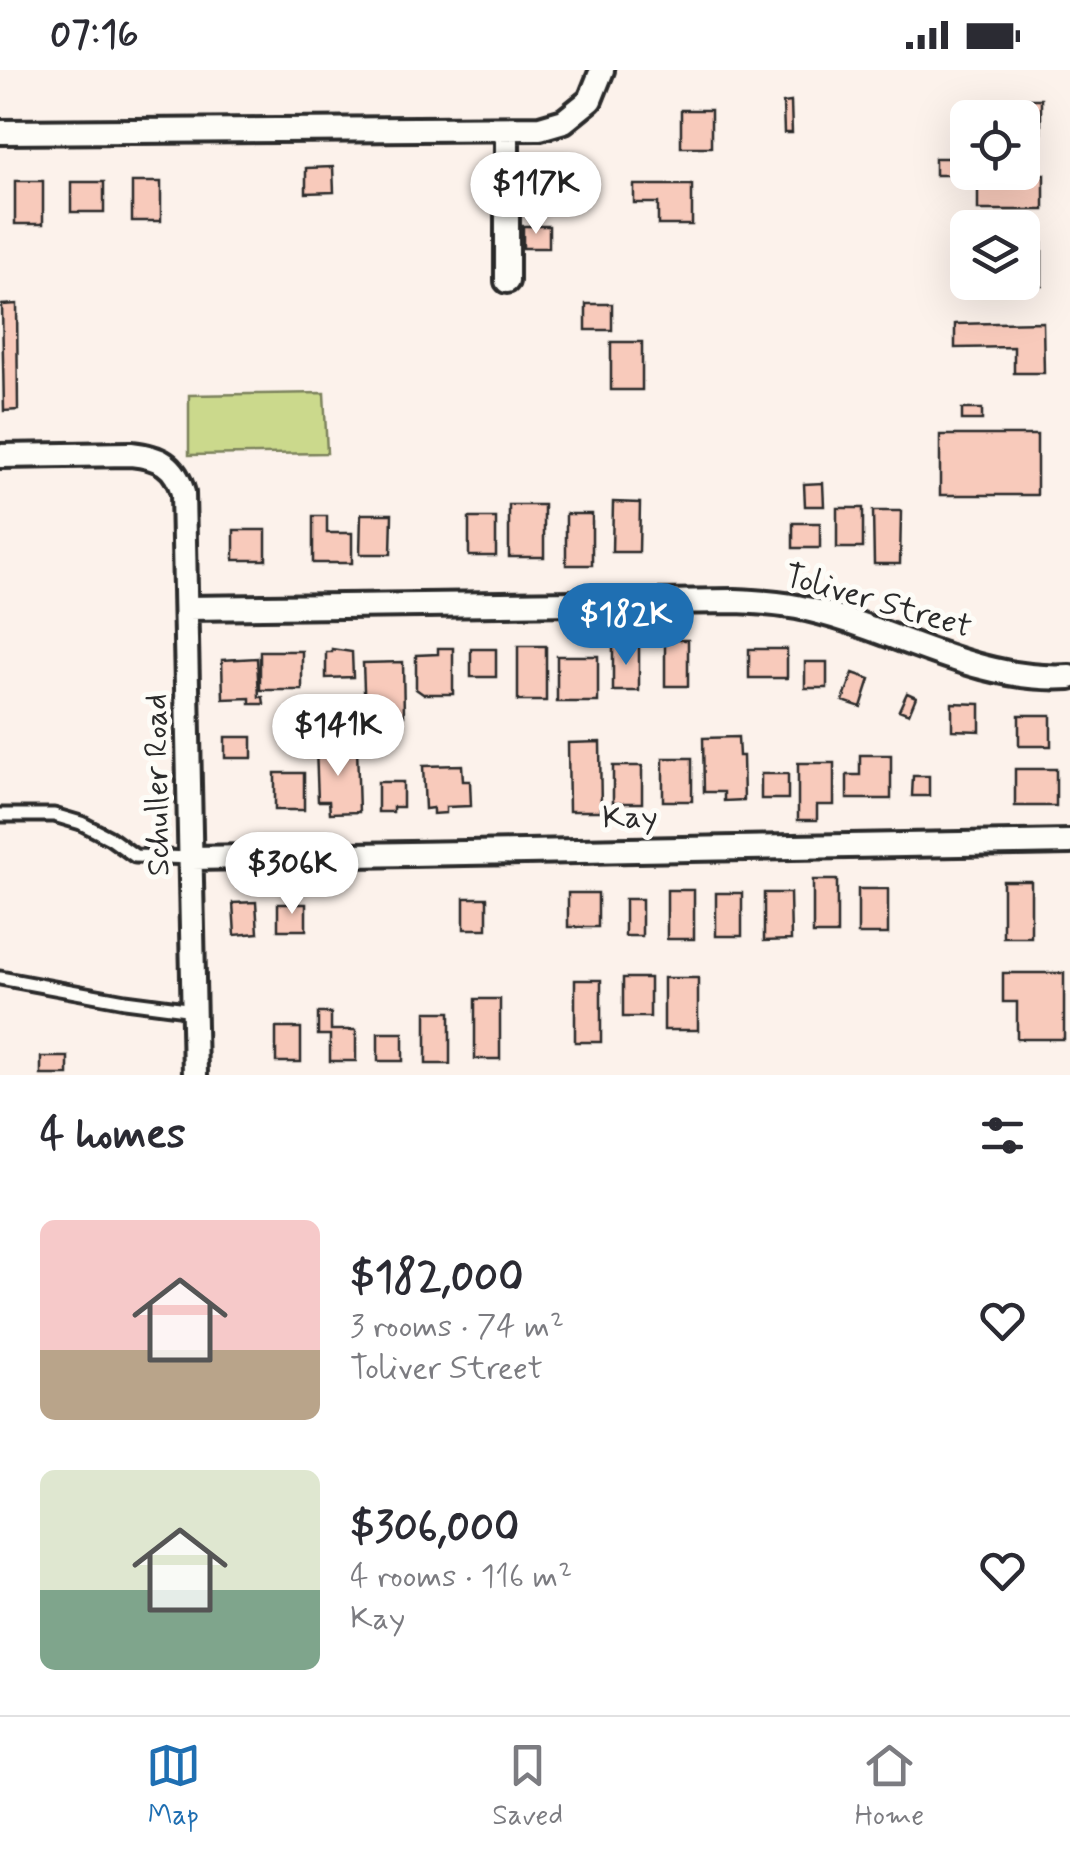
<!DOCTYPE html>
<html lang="en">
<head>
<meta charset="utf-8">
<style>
  :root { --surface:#fff; --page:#f2f2f3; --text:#2b2b33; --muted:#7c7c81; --line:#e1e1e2; --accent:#1f6fb2 }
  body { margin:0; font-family:Mynerve,sans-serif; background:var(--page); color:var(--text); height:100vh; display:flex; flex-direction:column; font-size:38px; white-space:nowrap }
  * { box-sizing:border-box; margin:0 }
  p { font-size:32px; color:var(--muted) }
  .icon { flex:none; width:55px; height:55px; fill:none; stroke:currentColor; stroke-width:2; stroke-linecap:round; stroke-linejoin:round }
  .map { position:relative; height:1005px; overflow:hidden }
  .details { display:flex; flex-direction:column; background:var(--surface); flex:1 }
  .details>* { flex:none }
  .tools { position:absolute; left:950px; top:30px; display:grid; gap:20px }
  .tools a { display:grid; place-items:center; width:90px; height:90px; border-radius:15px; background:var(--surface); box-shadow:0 10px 40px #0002; font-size:50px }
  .price { position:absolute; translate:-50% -85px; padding:0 22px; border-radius:35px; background:#fff; color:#222; font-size:32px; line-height:65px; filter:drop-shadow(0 2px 5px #0008) }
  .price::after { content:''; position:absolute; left:50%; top:60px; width:30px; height:22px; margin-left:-15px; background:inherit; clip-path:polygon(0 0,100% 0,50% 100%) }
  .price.current { background:var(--accent); color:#fff }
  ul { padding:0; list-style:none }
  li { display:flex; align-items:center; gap:30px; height:250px; padding:0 40px }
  li span { display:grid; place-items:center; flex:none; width:280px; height:200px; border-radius:15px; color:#555 }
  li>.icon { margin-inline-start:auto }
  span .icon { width:120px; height:120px; fill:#fffc; stroke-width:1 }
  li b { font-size:42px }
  h2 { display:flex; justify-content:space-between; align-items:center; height:120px; padding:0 40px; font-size:42px }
  .status { display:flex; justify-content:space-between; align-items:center; height:70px; padding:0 50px; background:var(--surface); direction:ltr }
  .status svg { height:28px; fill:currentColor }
  .menu { display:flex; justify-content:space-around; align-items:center; height:140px; border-top:2px solid var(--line); background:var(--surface); font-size:28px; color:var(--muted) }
  .menu a { display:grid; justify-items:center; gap:5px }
  .menu .current { color:var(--accent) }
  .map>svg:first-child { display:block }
  .green { fill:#cbd98c; stroke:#7b825c; stroke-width:2.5 }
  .building { fill:#f8cabb; stroke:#2b2b2b; stroke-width:2.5 }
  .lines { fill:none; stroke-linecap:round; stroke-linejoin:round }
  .service-casing { stroke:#2b2b2b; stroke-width:19 }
  .minor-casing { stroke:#2b2b2b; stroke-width:30 }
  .service { stroke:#fdfcf7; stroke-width:11 }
  .minor { stroke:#fdfcf7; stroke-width:22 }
  .labels { text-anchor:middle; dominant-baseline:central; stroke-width:10; stroke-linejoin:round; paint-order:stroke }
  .street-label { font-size:32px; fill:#2b2b2b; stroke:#fdfcf7 }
</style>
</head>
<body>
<div class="status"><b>07:16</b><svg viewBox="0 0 49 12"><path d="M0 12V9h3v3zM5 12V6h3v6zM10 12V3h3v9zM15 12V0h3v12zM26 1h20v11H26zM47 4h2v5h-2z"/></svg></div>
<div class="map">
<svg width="1070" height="1005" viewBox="0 0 1070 1005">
  <rect width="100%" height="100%" fill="#fcf2eb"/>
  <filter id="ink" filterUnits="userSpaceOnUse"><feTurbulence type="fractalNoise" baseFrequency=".01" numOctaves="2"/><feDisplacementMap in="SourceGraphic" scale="20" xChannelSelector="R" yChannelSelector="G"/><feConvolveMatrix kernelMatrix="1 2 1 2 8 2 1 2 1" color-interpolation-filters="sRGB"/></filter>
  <g filter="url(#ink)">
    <path class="green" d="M324 323 327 383 189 385V325Z"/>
    <path class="building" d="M1015 29H1041V65H1022V48H1015Z
      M791 32 792 63H784L783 33Z
      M681 40H711V77H681Z
      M935 88H959V105H935Z
      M333 97 334 122 306 123V98Z
      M1005 104H1044V140H978V112H1005Z
      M15 111H43V154H15Z
      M71 112H104V142H71Z
      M132 112H161V151H132Z
      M514 112H563V143H514Z
      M634 115H692V155H658V133H634Z
      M523 156H549V178H523Z
      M1003 157H1042V216H1003V212H1022V158Z
      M17 234 18 340 4 341 2 235Z
      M586 234H612V260H586Z
      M1043 252 1044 303H1014V277L955 278V254Z
      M611 272H642V320H611Z
      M962 339H982V350H962Z
      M940 365H1037V425H940Z
      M823 413 824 436H805L804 414Z
      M613 432 640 433 639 482H612Z
      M509 435H544V487H509Z
      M837 438H863V478H837Z
      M873 441H901L900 494H874Z
      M361 444H392L391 484H360Z
      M566 444H592V495H566Z
      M313 446H327V463H352V493H313Z
      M469 448H496V486H469Z
      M793 453H820V478H793Z
      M234 460H266V490H234Z
      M665 570H688V616H665Z
      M613 575H639V621H613Z
      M518 576H546V631H518Z
      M438 578H453V624H423L416 619V585L438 584Z
      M332 579 352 582 353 607 326 608V582H332Z
      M471 579H496V607H471Z
      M749 579H787V608H749Z
      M260 581H302V620H260Z
      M557 586H598V632H557Z
      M257 588 259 627H263L264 634H250V628L223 629 222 590Z
      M403 592 404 646H377L378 660 361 661V646H365L363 593Z
      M805 592H827V618H805Z
      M853 603 870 609 861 637 843 631Z
      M907 623 916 627 909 644 899 640Z
      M952 633 980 634V661L952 660Z
      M1019 645H1051V676H1019Z
      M225 667H252V688H225Z
      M738 667 739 686H743L744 730 724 731V722H704L703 668Z
      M600 672 601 741H569L568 673Z
      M357 677 359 742 330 743 329 731H318L316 678Z
      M860 685H891V729H847V705H860Z
      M663 688H692V731H663Z
      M798 693H834V735H817V750H798Z
      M462 695 463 711H470L471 736 446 737V743L433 744V738L425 739 423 696Z
      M613 696H642V733H613Z
      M1015 699H1056V736H1015Z
      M275 703H304V740H275Z
      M761 704H788V729H761Z
      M913 706H929V726H912Z
      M378 712H403V737H393V742H378Z
      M813 810H837V864H813Z
      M1003 811H1031V867H1003Z
      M858 819H888V864H858Z
      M667 820H694V869H667Z
      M568 823H598V857H568Z
      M716 823H742V866H716Z
      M764 823H790L791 870 764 871Z
      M464 828H487V859H464Z
      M625 829H642V866H625Z
      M256 832 258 863 235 865 233 833Z
      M278 834H306V860H278Z
      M1003 903H1064V969H1017V932H1003Z
      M623 908H650V947H623Z
      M664 908H698V960H664Z
      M575 910H601V972H575Z
      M475 929H500V989H475Z
      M426 942H450V994H426Z
      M318 943H331V960H356V991H330V965H318Z
      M276 958H301V992H276Z
      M378 963H403V991H378Z
      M41 987H68V1005H41Z"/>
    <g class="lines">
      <defs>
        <path id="service" d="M0 745H54L81 753 110 768 135 786 192 788
          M0 908 125 931 194 940"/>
        <path id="minor" d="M507 59V211
          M0 62 540 58 564 51 590 30 602 0
          M0 386 131 384C159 387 175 394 183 423L195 1005
          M186 538 735 531C756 532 776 533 797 537 889 555 973 613 1070 607
          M192 788 1070 772"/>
      </defs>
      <use href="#service" class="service-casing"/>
      <use href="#minor" class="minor-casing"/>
      <use href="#service" class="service"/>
      <use href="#minor" class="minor"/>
    </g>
  </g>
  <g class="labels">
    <g class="street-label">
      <text transform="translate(878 532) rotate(16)">Toliver Street</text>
      <text transform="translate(158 715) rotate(-91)">Schuller Road</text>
      <text transform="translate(630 748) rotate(-1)">Kay</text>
    </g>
  </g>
</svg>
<div class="tools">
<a><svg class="icon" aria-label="locate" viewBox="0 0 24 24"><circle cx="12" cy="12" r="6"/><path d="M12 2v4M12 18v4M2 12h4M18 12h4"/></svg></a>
<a><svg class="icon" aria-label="layers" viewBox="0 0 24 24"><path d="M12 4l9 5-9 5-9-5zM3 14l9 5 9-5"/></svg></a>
</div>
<b class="price" style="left:536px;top:167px">$117K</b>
<b class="price current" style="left:626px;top:598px">$182K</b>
<b class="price" style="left:338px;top:709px">$141K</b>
<b class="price" style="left:292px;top:847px">$306K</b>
</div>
<section class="details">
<h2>4 homes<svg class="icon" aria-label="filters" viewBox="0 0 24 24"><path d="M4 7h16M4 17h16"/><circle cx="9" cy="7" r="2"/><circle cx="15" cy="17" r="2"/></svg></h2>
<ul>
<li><span style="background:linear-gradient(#f6c9c9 65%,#b9a48a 0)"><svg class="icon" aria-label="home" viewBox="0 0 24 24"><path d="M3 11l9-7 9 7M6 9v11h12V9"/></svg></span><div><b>$182,000</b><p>3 rooms · 74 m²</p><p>Toliver Street</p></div><svg class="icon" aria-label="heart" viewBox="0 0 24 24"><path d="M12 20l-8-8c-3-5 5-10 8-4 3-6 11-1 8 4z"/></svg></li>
<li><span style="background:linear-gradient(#dfe7d0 60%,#7fa58c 0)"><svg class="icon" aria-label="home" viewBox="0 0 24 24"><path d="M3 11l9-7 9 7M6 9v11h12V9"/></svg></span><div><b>$306,000</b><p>4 rooms · 116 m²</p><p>Kay</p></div><svg class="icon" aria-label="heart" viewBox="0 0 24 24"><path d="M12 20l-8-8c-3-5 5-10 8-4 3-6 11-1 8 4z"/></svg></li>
</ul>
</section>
<nav class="menu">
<a class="current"><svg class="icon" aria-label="map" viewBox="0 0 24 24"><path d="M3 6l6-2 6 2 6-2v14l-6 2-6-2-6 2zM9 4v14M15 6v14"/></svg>Map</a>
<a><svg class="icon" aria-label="saved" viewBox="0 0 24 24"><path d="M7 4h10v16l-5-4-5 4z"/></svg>Saved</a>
<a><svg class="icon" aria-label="home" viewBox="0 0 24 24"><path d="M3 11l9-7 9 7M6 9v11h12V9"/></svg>Home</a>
</nav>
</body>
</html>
